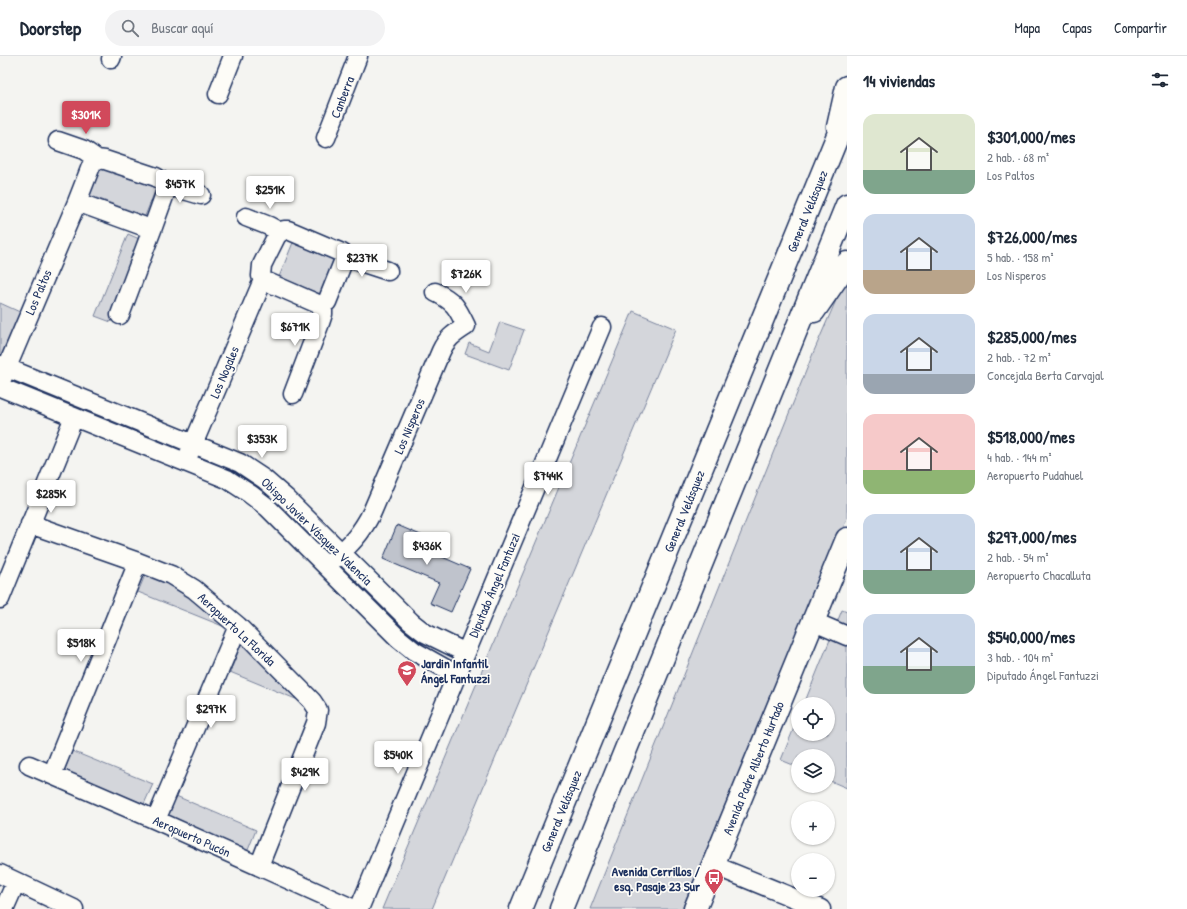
<!DOCTYPE html>
<html lang="es">
<head>
<meta charset="utf-8">
<style>
  :root { --surface:#fff; --page:#f2f2f3; --text:#1f2937; --muted:#747a83; --line:#e0e1e3; --accent:#d1495b }
  body { margin:0; font-family:"Patrick Hand",sans-serif; background:var(--page); color:var(--text); height:100vh; display:flex; flex-direction:column; font-size:15px; white-space:nowrap }
  * { box-sizing:border-box; margin:0 }
  p { font-size:13px; color:var(--muted) }
  .icon { flex:none; width:22px; height:22px; fill:none; stroke:currentColor; stroke-width:2; stroke-linecap:round; stroke-linejoin:round }
  .map { position:relative; flex:1; overflow:hidden }
  .details { display:flex; flex-direction:column; background:var(--surface); width:340px }
  .details>* { flex:none }
  .controls { position:absolute; left:791px; top:641px; display:grid; gap:8px }
  .controls a { display:grid; place-items:center; width:44px; height:44px; border-radius:50%; background:var(--surface); box-shadow:0 1px 3px #0004; font-size:20px }
  .price { position:absolute; translate:-50% -34px; padding:0 9px; border-radius:4px; background:#fff; color:#222; font-size:13px; line-height:26px; filter:drop-shadow(0 1px 2px #0008) }
  .price::after { content:''; position:absolute; left:50%; top:24px; width:12px; height:9px; margin-left:-6px; background:inherit; clip-path:polygon(0 0,100% 0,50% 100%) }
  .price.active { background:var(--accent); color:#fff }
  ul { padding:0; list-style:none }
  li { display:flex; align-items:center; gap:12px; height:100px; padding:0 16px }
  li span { display:grid; place-items:center; flex:none; width:112px; height:80px; border-radius:12px; color:#555 }
  li>.icon { margin-inline-start:auto }
  span .icon { width:48px; height:48px; fill:#fffc; stroke-width:1 }
  li b { font-size:17px }
  h2 { display:flex; justify-content:space-between; align-items:center; height:48px; padding:0 16px; font-size:17px }
  header { display:flex; align-items:center; gap:24px; box-sizing:border-box; height:56px; padding:0 20px; background:var(--surface); border-bottom:1px solid var(--line) }
  header strong { font-size:19px }
  nav { display:flex; gap:22px; margin-inline-start:auto; font-size:14px }
  .search { width:280px; height:36px; background:var(--page); display:flex; align-items:center; gap:10px; box-sizing:border-box; padding:0 14px; border-radius:22px; color:var(--muted); font-size:15px }
  main { display:flex; flex:1; min-height:0 }
  .map>svg:first-child { display:block }
  .green { fill:#d4d6db; stroke:#78829c }
  .building { fill:#bfc3cc; stroke:#1b2f5e }
  .lines { fill:none; stroke-linecap:round; stroke-linejoin:round }
  .minor-casing { stroke:#1b2f5e; stroke-width:21 }
  .tertiary-casing { stroke:#1b2f5e; stroke-width:25 }
  .motorway-casing { stroke:#1b2f5e; stroke-width:25 }
  .minor { stroke:#fdfcf7; stroke-width:18 }
  .tertiary { stroke:#fdfcf7; stroke-width:22 }
  .motorway { stroke:#fdfcf7; stroke-width:22 }
  .labels { text-anchor:middle; dominant-baseline:central; stroke-width:3.5; stroke-linejoin:round; paint-order:stroke }
  .street-label { font-size:13px; fill:#1b2f5e; stroke:#fdfcf7 }
  .poi-label { font-size:13px; font-weight:bold; fill:#1b2f5e; stroke:#fdfcf7; text-anchor:start }
</style>
</head>
<body>
<header>
<strong>Doorstep</strong>
<div class="search"><svg class="icon" aria-label="search" viewBox="0 0 24 24"><circle cx="10" cy="10" r="6"/><path d="M15 15l6 6"/></svg>Buscar aquí</div>
<nav><a>Mapa</a><a>Capas</a><a>Compartir</a></nav>
</header>
<main>
<div class="map">
<svg width="847" height="853" viewBox="0 0 847 853">
  <rect width="100%" height="100%" fill="#f4f4f1"/>
  <filter id="ink" filterUnits="userSpaceOnUse"><feTurbulence type="fractalNoise" baseFrequency=".025" numOctaves="2"/><feDisplacementMap in="SourceGraphic" scale="8" xChannelSelector="R" yChannelSelector="G"/><feConvolveMatrix kernelMatrix="1 2 1 2 8 2 1 2 1" color-interpolation-filters="sRGB"/></filter>
  <g filter="url(#ink)">
    <path class="green" d="M98 108 157 130 145 160 86 138Z
      M128 178 144 185 111 266 95 260Z
      M294 184 339 202 323 239 279 221Z
      M847 219V462L844 470 764 655 682 853H590L814 295Z
      M0 247 22 257 3 300 0 299Z
      M633 255 676 273 432 853H382Z
      M500 266 524 274 509 314 465 298 469 287 489 295Z
      M146 517 188 534 225 571 138 536Z
      M842 554 847 556V732L828 724V700H798V711L781 704 798 662V678H828V648H804Z
      M243 584 303 646 230 616Z
      M72 695 153 728 144 748 64 715Z
      M176 740 256 774 248 794 167 760Z"/>
    <path class="building" d="M397 469 423 480 419 491 470 513 451 556 430 547 439 527 383 503Z"/>
    <g class="lines">
      <defs>
        <path id="minor" d="M111 3 112 0
          M218 38 233 0
          M326 82 358 0
          M58 85 84 94 97 103
          M167 129 201 139
          M246 161 269 170 280 176
          M345 201 388 215
          M120 259 153 171
          M0 309 240 407 264 423 286 442 411 566 425 577 466 597
          M2 323 77 146 93 105 97 103 105 104 156 121 167 129 166 135 153 171 148 172 77 146
          M0 331 227 423 250 438 267 451 398 582 414 595 457 619
          M293 338 320 267 323 258V248
          M189 398 263 224 261 220 262 209 277 179 284 174H288L342 197 345 199V201L327 246 323 248H318L263 224
          M30 468 138 506 171 519 194 533 238 570 312 645 318 654 316 667 259 810
          M333 504C351 488 361 478 372 456L441 295C447 282 454 278 466 270 457 251 454 245 435 236
          M0 543 74 361
          M812 565 847 580
          M29 709 156 764 354 853
          M52 719 138 506
          M156 764 238 570
          M713 809 821 853
          M0 818 74 853
          M4 853 16 826
          M359 853 602 271"/>
        <path id="tertiary" d="M695 853 847 483"/>
        <path id="motorway" d="M838 71 847 31
          M814 255 847 207
          M521 853 847 57
          M561 853 847 149"/>
      </defs>
      <use href="#minor" class="minor-casing"/>
      <use href="#tertiary" class="tertiary-casing"/>
      <use href="#motorway" class="motorway-casing"/>
      <use href="#minor" class="minor"/>
      <use href="#tertiary" class="tertiary"/>
      <use href="#motorway" class="motorway"/>
    </g>
  </g>
  <defs>
    <symbol id="school-pin" viewBox="-11 -11 22 30"><path d="M0 17L-7.5 6A9.5 9.5 0 1 1 7.5 6Z" fill="#d1495b" stroke="#fdfcf7"/><path d="M0-5L7-2L0 1L-7-2ZM-4 1L0 2.5L4 1V4Q0 6-4 4Z" fill="#fff"/></symbol>
    <symbol id="bus-pin" viewBox="-11 -11 22 30"><path d="M0 17L-7.5 6A9.5 9.5 0 1 1 7.5 6Z" fill="#d1495b" stroke="#fdfcf7"/><path d="M-5-6H5V4H4V6H2V4H-2V6H-4V4H-5ZM-3.5-4V0h7V-4ZM-3.5 1.2v1.5H-2V1.2ZM2 1.2v1.5H3.5V1.2Z" fill="#fff"/></symbol>
  </defs>
  <g fill-rule="evenodd">
    <use href="#school-pin" x="396" y="603" width="22" height="30"/>
    <use href="#bus-pin" x="703" y="811" width="22" height="30"/>
  </g>
  <g class="labels">
    <g class="street-label">
      <text transform="translate(342 41) rotate(-69)">Canberra</text>
      <text transform="translate(807 155) rotate(-68)">General Velásquez</text>
      <text transform="translate(38 236) rotate(-67)">Los Paltos</text>
      <text transform="translate(224 316) rotate(-67)">Los Nogales</text>
      <text transform="translate(409 370) rotate(-67)">Los Nisperos</text>
      <text transform="translate(684 455) rotate(-68)">General Velásquez</text>
      <text transform="translate(317 475) rotate(44)">Obispo Javier Vásquez Valencia</text>
      <text transform="translate(494 529) rotate(-67)">Diputado Ángel Fantuzzi</text>
      <text transform="translate(237 573) rotate(43)">Aeropuerto La Florida</text>
      <text transform="translate(753 712) rotate(-68)">Avenida Padre Alberto Hurtado</text>
      <text transform="translate(561 755) rotate(-68)">General Velásquez</text>
      <text transform="translate(192 780) rotate(24)">Aeropuerto Pucón</text>
    </g>
    <g class="poi-label">
      <text x="421" y="607">Jardin Infantil<tspan x="421" dy="15">Ángel Fantuzzi</tspan></text>
      <text x="700" y="815" text-anchor="end">Avenida Cerrillos /<tspan x="700" dy="15">esq. Pasaje 23 Sur</tspan></text>
    </g>
  </g>
</svg>
<div class="controls">
<a><svg class="icon" aria-label="locate" viewBox="0 0 24 24"><circle cx="12" cy="12" r="6"/><path d="M12 2v4M12 18v4M2 12h4M18 12h4"/></svg></a>
<a><svg class="icon" aria-label="layers" viewBox="0 0 24 24"><path d="M12 4l9 5-9 5-9-5zM3 14l9 5 9-5"/></svg></a>
<a>+</a>
<a>−</a>
</div>
<b class="price active" style="left:86px;top:79px">$301K</b>
<b class="price" style="left:180px;top:148px">$457K</b>
<b class="price" style="left:270px;top:154px">$251K</b>
<b class="price" style="left:362px;top:222px">$237K</b>
<b class="price" style="left:466px;top:238px">$726K</b>
<b class="price" style="left:295px;top:291px">$671K</b>
<b class="price" style="left:262px;top:403px">$353K</b>
<b class="price" style="left:548px;top:440px">$744K</b>
<b class="price" style="left:51px;top:458px">$285K</b>
<b class="price" style="left:427px;top:510px">$436K</b>
<b class="price" style="left:81px;top:607px">$518K</b>
<b class="price" style="left:211px;top:673px">$297K</b>
<b class="price" style="left:398px;top:719px">$540K</b>
<b class="price" style="left:305px;top:736px">$429K</b>
</div>
<section class="details">
<h2>14 viviendas<svg class="icon" aria-label="filters" viewBox="0 0 24 24"><path d="M4 7h16M4 17h16"/><circle cx="9" cy="7" r="2"/><circle cx="15" cy="17" r="2"/></svg></h2>
<ul>
<li><span style="background:linear-gradient(#dfe7d0 70%,#7fa58c 0)"><svg class="icon" aria-label="home" viewBox="0 0 24 24"><path d="M3 11l9-7 9 7M6 9v11h12V9"/></svg></span><div><b>$301,000/mes</b><p>2 hab. · 68 m²</p><p>Los Paltos</p></div></li>
<li><span style="background:linear-gradient(#c9d6e8 70%,#b9a48a 0)"><svg class="icon" aria-label="home" viewBox="0 0 24 24"><path d="M3 11l9-7 9 7M6 9v11h12V9"/></svg></span><div><b>$726,000/mes</b><p>5 hab. · 158 m²</p><p>Los Nisperos</p></div></li>
<li><span style="background:linear-gradient(#c9d6e8 75%,#9aa5b1 0)"><svg class="icon" aria-label="home" viewBox="0 0 24 24"><path d="M3 11l9-7 9 7M6 9v11h12V9"/></svg></span><div><b>$285,000/mes</b><p>2 hab. · 72 m²</p><p>Concejala Berta Carvajal</p></div></li>
<li><span style="background:linear-gradient(#f6c9c9 70%,#8fb573 0)"><svg class="icon" aria-label="home" viewBox="0 0 24 24"><path d="M3 11l9-7 9 7M6 9v11h12V9"/></svg></span><div><b>$518,000/mes</b><p>4 hab. · 144 m²</p><p>Aeropuerto Pudahuel</p></div></li>
<li><span style="background:linear-gradient(#c9d6e8 70%,#7fa58c 0)"><svg class="icon" aria-label="home" viewBox="0 0 24 24"><path d="M3 11l9-7 9 7M6 9v11h12V9"/></svg></span><div><b>$297,000/mes</b><p>2 hab. · 54 m²</p><p>Aeropuerto Chacalluta</p></div></li>
<li><span style="background:linear-gradient(#c9d6e8 65%,#7fa58c 0)"><svg class="icon" aria-label="home" viewBox="0 0 24 24"><path d="M3 11l9-7 9 7M6 9v11h12V9"/></svg></span><div><b>$540,000/mes</b><p>3 hab. · 104 m²</p><p>Diputado Ángel Fantuzzi</p></div></li>
</ul>
</section>
</main>
</body>
</html>
